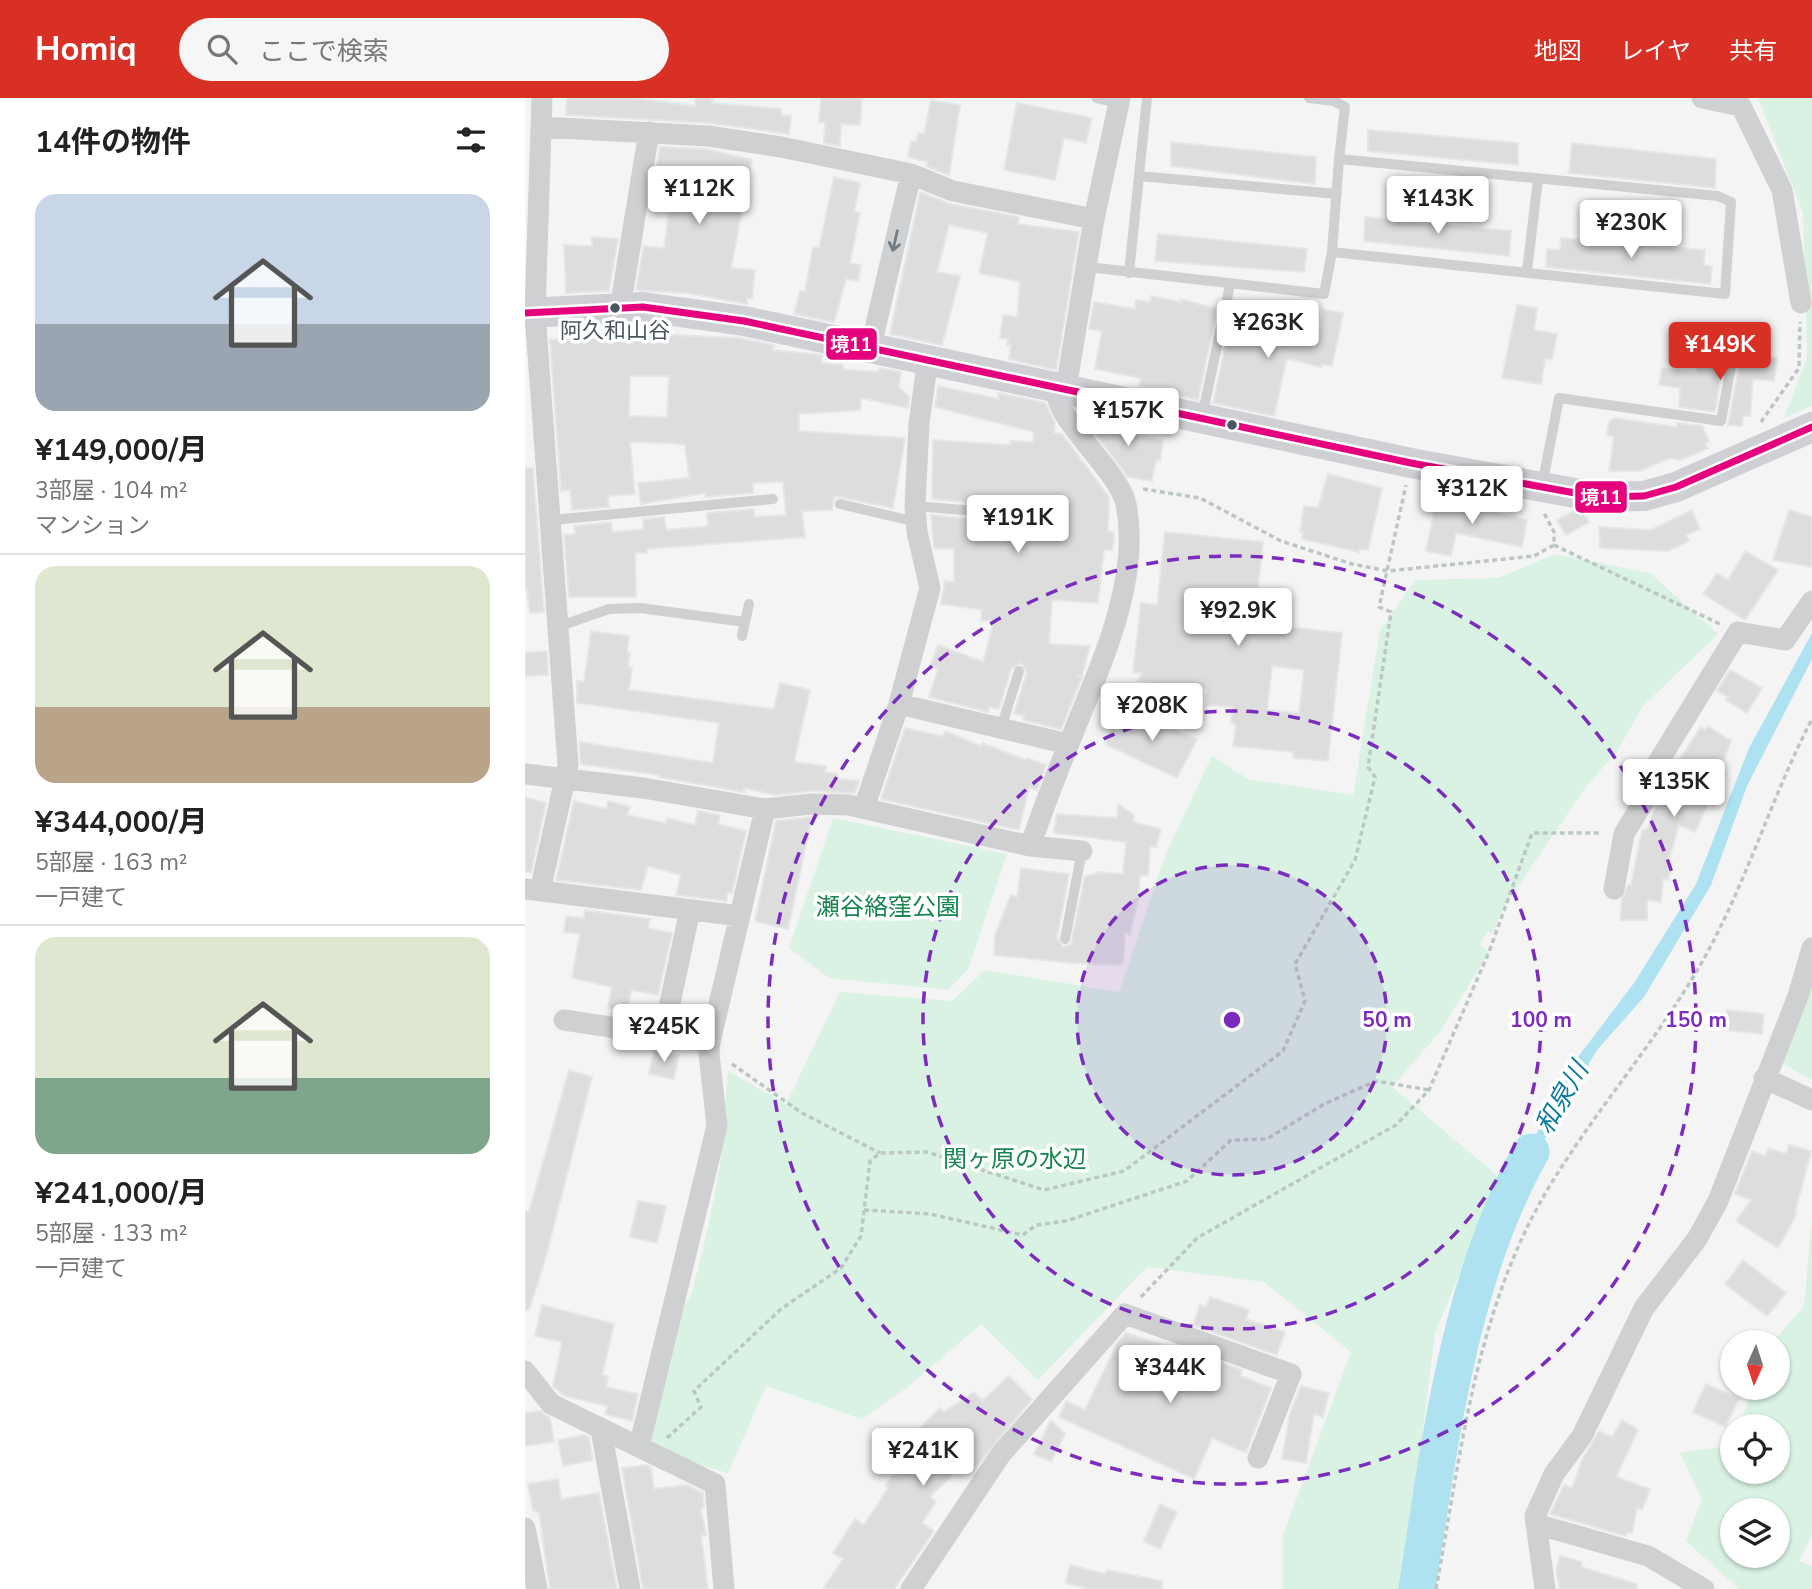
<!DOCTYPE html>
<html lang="ja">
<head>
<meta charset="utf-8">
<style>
  :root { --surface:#fff; --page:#f6f6f6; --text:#222; --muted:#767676; --line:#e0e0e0; --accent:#d93025 }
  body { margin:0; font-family:"Nunito Sans","Noto Sans JP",sans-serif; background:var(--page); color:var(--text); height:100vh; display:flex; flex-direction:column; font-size:26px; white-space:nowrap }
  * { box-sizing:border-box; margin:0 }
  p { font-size:23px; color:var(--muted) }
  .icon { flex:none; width:38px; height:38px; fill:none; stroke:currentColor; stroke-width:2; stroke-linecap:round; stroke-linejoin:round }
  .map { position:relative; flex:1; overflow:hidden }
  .side { display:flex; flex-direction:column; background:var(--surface); width:525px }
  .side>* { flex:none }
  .needle { width:46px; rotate:183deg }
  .fabs { position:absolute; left:1195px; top:1232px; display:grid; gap:14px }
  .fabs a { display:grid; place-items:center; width:70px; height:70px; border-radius:50%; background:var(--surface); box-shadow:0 2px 5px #0004; font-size:35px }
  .price { position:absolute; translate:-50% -60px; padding:0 16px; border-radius:7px; background:#fff; color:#222; font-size:23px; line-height:46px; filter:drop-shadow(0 2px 4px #0008) }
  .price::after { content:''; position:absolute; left:50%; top:42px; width:21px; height:16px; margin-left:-10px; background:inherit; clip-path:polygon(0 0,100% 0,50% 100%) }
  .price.current { background:var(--accent); color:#fff }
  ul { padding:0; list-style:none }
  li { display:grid; align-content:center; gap:14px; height:371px; padding:0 35px }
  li+li { border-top:2px solid var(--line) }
  li span { display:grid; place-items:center; height:217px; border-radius:21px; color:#555 }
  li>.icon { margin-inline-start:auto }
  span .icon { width:126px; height:126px; fill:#fffc; stroke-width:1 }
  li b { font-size:30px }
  h2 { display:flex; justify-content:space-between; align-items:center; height:84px; padding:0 35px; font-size:30px }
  header { display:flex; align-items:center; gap:42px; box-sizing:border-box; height:98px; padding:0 35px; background:var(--accent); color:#fff }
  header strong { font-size:33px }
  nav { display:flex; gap:38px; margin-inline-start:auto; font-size:24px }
  .search { width:490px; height:63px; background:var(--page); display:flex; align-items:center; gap:18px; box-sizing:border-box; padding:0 24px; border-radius:38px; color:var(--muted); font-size:26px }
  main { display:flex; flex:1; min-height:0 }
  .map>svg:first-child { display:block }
  .green { fill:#d9f2e3; fill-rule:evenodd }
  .water { fill:#aee2f0 }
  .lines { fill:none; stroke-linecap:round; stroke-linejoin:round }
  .river { stroke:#aee2f0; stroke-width:37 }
  .building { fill:#ddddde; stroke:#e5e6e7; stroke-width:2; fill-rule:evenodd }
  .path { stroke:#bcc7c4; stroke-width:3.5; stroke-dasharray:5 3.5; stroke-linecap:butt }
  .lane { stroke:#ced0d2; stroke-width:10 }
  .street { stroke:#ced0d2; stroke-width:21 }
  .secondary { stroke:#ced0d4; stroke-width:30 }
  .bus-1-casing { stroke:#fff; stroke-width:12 }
  .bus-1 { stroke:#e5007d; stroke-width:7 }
  .oneway { stroke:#727b83 }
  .ring { fill:none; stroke:#7b2cbf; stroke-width:3.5; stroke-dasharray:12 9 }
  .bus-dot { fill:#4a5661; stroke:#fff; stroke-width:2.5 }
  .labels { text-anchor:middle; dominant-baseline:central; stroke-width:7; stroke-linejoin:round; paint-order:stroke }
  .bus-label { font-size:22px; fill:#4a5661; stroke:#fff }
  .park-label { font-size:24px; fill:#17864f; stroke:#fff }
  .water-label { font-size:26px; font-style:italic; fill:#0c7c9b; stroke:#fff }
  .centre { fill:#7b2cbf; stroke:#fff; stroke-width:3.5 }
  .ring-label { font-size:21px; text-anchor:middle; font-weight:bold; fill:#7b2cbf; stroke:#fff; stroke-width:7; stroke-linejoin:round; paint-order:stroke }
  .line-badge { stroke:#fff; stroke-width:2.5 }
  .badge-label { font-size:19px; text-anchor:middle; font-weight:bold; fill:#fff }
</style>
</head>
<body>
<header>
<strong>Homiq</strong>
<div class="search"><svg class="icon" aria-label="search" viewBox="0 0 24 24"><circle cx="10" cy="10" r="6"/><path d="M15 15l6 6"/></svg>ここで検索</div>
<nav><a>地図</a><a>レイヤ</a><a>共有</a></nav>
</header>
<main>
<section class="side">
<h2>14件の物件<svg class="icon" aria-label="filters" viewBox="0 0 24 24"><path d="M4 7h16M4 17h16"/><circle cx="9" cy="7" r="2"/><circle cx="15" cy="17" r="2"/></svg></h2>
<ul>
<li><span style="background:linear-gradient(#c9d6e8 60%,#9aa5b1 0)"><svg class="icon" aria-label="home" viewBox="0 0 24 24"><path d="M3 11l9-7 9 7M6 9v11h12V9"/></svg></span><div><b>¥149,000/月</b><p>3部屋 · 104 m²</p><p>マンション</p></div></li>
<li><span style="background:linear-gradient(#dfe7d0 65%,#b9a48a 0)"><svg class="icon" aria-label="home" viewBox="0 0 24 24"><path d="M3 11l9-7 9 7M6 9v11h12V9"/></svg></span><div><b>¥344,000/月</b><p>5部屋 · 163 m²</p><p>一戸建て</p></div></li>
<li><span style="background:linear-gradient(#dfe7d0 65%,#7fa58c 0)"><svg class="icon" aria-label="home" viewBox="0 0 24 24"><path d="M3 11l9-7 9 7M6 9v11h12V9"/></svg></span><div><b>¥241,000/月</b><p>5部屋 · 133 m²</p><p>一戸建て</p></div></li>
</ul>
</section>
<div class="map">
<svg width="1287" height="1491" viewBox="0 0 1287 1491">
  <rect width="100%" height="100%" fill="#f4f4f4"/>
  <path class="green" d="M1233 0H1287V308L1259 320 1282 260 1278 115Z
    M1030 456 1125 475 1193 536 1118 608 1091 655 1063 686 978 810 968 835 963 833 955 846 964 854 915 934 867 989 974 1079 910 1235 878 1491H758V1437L826 1254 739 1184 622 1169 513 1282 456 1226 383 1289 337 1321 241 1288 203 1375 114 1349 141 1240 167 1195 184 1125 195 1067 203 973 261 1006 315 894 427 903 460 872 594 894 641 755 687 658 723 681 828 697 855 533 890 482 973 480Z
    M308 720 482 756 443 871 423 892 304 880 264 850Z
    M1287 871V982L1251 962Z
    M1287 1120V1437L1274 1463 1287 1468V1491H1214L1161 1443 1177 1401 1155 1355 1207 1347 1208 1374H1253V1328H1215L1227 1290H1253V1244H1248L1279 1208ZM1208 1412H1253V1458H1208Z"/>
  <path class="water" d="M1287 535V561L1222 688 1186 787 1119 899 1072 952 985 1100 1003 1051 1053 959 1109 885 1171 786 1224 650Z"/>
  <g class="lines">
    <path class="river" d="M892 1491C914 1349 934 1181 1006 1054"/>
  </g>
  <path class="building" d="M42 0H107L170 8V0H188L187 5 256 11V17L266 18 264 36 184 25 41 17Z
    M296 0H337L335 27 316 26 315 48 299 45 300 25 294 24Z
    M406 2 435 7 424 77 401 68 403 64 383 59 386 43 391 44 393 35 399 36Z
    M492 5 567 20 561 45 539 40 530 82 479 72Z
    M843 32 993 45V67L843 53Z
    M646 44 791 59 790 86 646 68Z
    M1047 45 1191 61 1190 90 1044 75Z
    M135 49 182 51 227 62 206 170 230 172 227 201 222 200V206L162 195 111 192 119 148 139 150 146 101 127 96Z
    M309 79 335 85 329 114 335 115 325 165 336 167 333 183 321 181 309 224 269 216 275 193 280 194 288 149 294 150Z
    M395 94 425 106 494 119 493 126 554 134 531 272 484 261 486 247H482L483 241 475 240 478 217 492 219 495 184 454 175 463 135 424 127 412 174 435 178 417 247 365 236Z
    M840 119 986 133 984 158 839 143Z
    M633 136 782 151 779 174 630 163Z
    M67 139 93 141 84 193 41 195 39 147 67 148Z
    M1036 140 1180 152 1179 167 1187 168 1185 186 1021 169 1022 151 1035 152Z
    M626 198 655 204V201L692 211 673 302 614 288 616 280 570 271 577 233 564 231 569 204 610 211 611 202 625 204Z
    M992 207 1012 210 1009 232 1032 236 1027 262 1020 261 1016 286 977 280Z
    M708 212 736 215 735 228 794 240 798 212 818 215 807 268 797 266 796 269 764 261 761 264 749 318 688 305Z
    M103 227V235L214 240 249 247 248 252 297 257 296 265 318 267V271L353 274 354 270 376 274 374 289 384 299 383 310 336 300 335 312 274 316V333L380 340 368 410 309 398 307 412 277 413 280 439 122 451V455H110L111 499H44L39 437 50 436 49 428 86 424 87 434 119 431 118 421 139 419 141 432 183 428 182 415 229 411V419L261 417 258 384 228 385V395L181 399 180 395 116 406 113 385 164 380 160 347 142 345 105 344 110 396 83 398 84 409 47 412 45 392 36 393 25 242 87 239V228ZM105 278H144L142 319 104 318Z
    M1175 250 1252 260 1249 283 1228 281 1225 318H1218L1217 328 1203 327 1214 269 1211 262 1204 260 1198 266 1190 314 1154 309 1155 290 1134 287 1137 270 1171 275Z
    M413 288 474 301 473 295 520 305 530 324 529 335 537 336 584 399 583 433 589 434 588 452H579L573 505 527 502 524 546 565 548 557 578 551 577 557 579 536 631 498 622 499 618 489 615 502 575 496 565 486 571 474 611 464 609 463 614 404 599 413 571 405 569 413 547 458 564 469 523 456 522 457 512 416 506 420 483 429 484V451L409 450 406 417 473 423 480 420 482 415 475 407 407 401 408 342 485 347V343L508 344 509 334 410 309Z
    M562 314 585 319 583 330 638 342 635 363 631 362 627 383 603 379 561 324Z
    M1089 320 1152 329V325L1177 328 1184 343 1180 345 1183 350 1156 362 1145 360 1115 373H1084L1089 339 1082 337 1084 324Z
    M0 370H8L19 514 5 515 0 481Z
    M803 376 857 390 843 452 834 451V454L777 441 778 435 775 434 779 408 793 410Z
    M912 400 1002 422 997 449 931 435 926 458 901 453Z
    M1167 412 1175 431 1161 437 1164 443 1143 453 1075 450 1074 429 1126 432Z
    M1264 412 1287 419V469L1248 462Z
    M1049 413 1058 414 1064 424 1041 437 1032 422Z
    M640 434 738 444 729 525 817 535 803 663 768 660V654L708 648 711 626 706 625 708 609 681 607 682 591 613 583 617 575 608 574 616 505 632 507ZM747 568 779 572 774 615 742 612Z
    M1220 453 1253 472 1220 522 1178 496 1192 475 1203 482Z
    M66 533 104 538 102 555H105L103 569 107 570 104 592 249 611 255 585 285 592 269 664 301 668 300 674 313 676 312 681 334 683 330 695 286 693 251 697 219 690V694L134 679V677L56 666 54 644 188 665 194 625 52 605V583L59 584Z
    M22 553 23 577 0 578V555Z
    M1205 572 1237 590 1222 615 1201 602 1203 599 1192 593Z
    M602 611 672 641 652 680 580 646 587 629 593 632Z
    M1183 628 1206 643 1180 712 1170 734 1154 727 1143 764 1147 765 1143 782 1138 781 1136 804 1122 802V822H1095L1097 801 1103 787H1106L1117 732 1122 731 1148 666 1151 667 1176 629 1180 632Z
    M380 630 418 638 420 633 456 648 457 645 501 662 502 660 521 667 512 692 504 689 494 732 356 701Z
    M0 699 21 705 6 775 0 773Z
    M49 703 81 711 83 703 105 709 102 717 141 725 142 720 170 727 173 713 195 717 193 726 221 733 207 795 203 794 201 803 151 797 156 777 123 768 116 792 31 782Z
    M593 706 609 717 608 724 636 731 631 749 625 748 623 778 615 777 613 801 605 837 600 835 598 865 593 867 545 865 469 857 470 837 486 797 492 799 496 770 544 776 532 840 538 849 546 846 560 778 572 776V774L598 776 601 744 529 735 532 716 592 720Z
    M287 719 263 831 230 823 251 723Z
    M60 812 125 821 123 830 147 835 133 897 107 892 101 914 83 910 87 889 47 880 55 836 39 834 41 818 59 820Z
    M1202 912 1239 916 1237 936 1200 932Z
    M129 952 154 957 149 981 124 976Z
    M44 972 67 979 20 1162 4 1212H0V1113L4 1114Z
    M1264 1047 1286 1053 1270 1115 1272 1116 1253 1150 1211 1123 1226 1102 1210 1096 1227 1053 1240 1058 1244 1050 1261 1056Z
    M113 1103 141 1108 132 1145 105 1139Z
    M1218 1162 1261 1195 1242 1218 1200 1186Z
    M685 1199 724 1212 721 1221 760 1234 752 1257 668 1227 675 1207 681 1209Z
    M17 1207 89 1226 77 1277 83 1278 81 1289 113 1296 107 1323 80 1316 82 1308 40 1298 28 1288 37 1244 10 1238Z
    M601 1235 644 1249 693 1272 695 1264 717 1272 716 1278 746 1290 721 1355 687 1340 669 1381 534 1319 541 1303 560 1312 593 1244Z
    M484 1278 507 1301 448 1373 440 1364 405 1399 411 1404 397 1425 409 1433 369 1491H298L318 1461 308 1455 330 1421 339 1427 363 1390 360 1388 382 1357 375 1349 415 1310 419 1314 449 1294 457 1303Z
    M1181 1286 1214 1301 1200 1329 1168 1314Z
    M776 1288 804 1295 798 1319 789 1316 781 1365 757 1361 765 1315Z
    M15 1313 25 1320 29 1344 0 1348V1315Z
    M526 1322 540 1336 526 1364 509 1356Z
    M1097 1322 1113 1332 1091 1379 1125 1391 1117 1412 1112 1410 1107 1435 1102 1434 1101 1438 1025 1416 1039 1387 1047 1390 1057 1362 1074 1333 1087 1339Z
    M59 1337 64 1339 68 1362 38 1368 33 1342Z
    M121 1367 126 1369 129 1391 162 1387 178 1395 179 1410 176 1411 181 1437 176 1438 183 1491H118L97 1370Z
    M33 1381 36 1401 74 1395 92 1491H25L14 1415 8 1412 3 1386Z
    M635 1406 652 1414 635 1451 619 1443Z
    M1035 1458 1057 1464 1056 1469 1112 1486 1111 1491H1035L1031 1473Z
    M545 1467 581 1476 582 1472 637 1483V1491H565L541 1485Z"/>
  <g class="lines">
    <path class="path" d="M1236 324 1274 270 1275 224
      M618 391 675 400 756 443 827 466 863 473 1009 458 1029 447V434L1019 415
      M1029 447 1195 526
      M207 966 277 1015 355 1055
      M339 1112 405 1116 498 1137 511 1127 541 1123 662 1083 706 1042 742 1041 799 1006 851 983 904 992
      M616 1199 672 1140 871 1027 904 992 964 854 1007 735H1077
      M142 1340 176 1309 169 1293 256 1211 316 1170 336 1138 345 1063 355 1055 402 1054 519 1092 599 1073 758 953 780 903 770 866 830 762 850 679 843 669 866 514 854 509 881 387
      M911 1491C937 1351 951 1205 1029 1081 1081 997 1149 923 1193 834 1228 764 1251 690 1287 621"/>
    <path class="lane" d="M572 0 594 5
      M614 78 812 96
      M807 154 814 61
      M563 169 799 196 807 154 1200 196 1206 104 1193 98 814 61 820 9 809 3 784 0
      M1002 173 1013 81
      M604 175 622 0
      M677 319 705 187
      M1017 388 1034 300 1196 323 1206 268
      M315 406 391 424
      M390 408 474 415
      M27 422 248 401
      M220 524 224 506
      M32 529 84 511 115 510 220 524 217 538
      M476 630 494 573
      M540 841 557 753"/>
    <path class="street" d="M1177 0 1216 8 1257 92 1276 205
      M16 29 183 38 256 49 386 76 428 93 569 121
      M95 210 124 34
      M346 248 386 76
      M541 291 569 121 595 0
      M374 606 543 646
      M0 676 118 690 240 711 286 706 323 707 505 748 557 753
      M339 710 374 606 405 490 392 434 390 408 394 325 403 261
      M505 748C517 715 529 681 543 648 571 576 617 487 601 406 594 372 525 318 532 289
      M0 791 215 818
      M1089 791 1099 736 1122 698 1132 666 1213 534 1260 542 1287 503
      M15 793 43 667 10 215 17 0
      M39 922 185 944
      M138 937 165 812
      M1239 980 1287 1002
      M0 1273 26 1306 190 1386 199 1491
      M76 1332 105 1491
      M114 1349 192 1028 184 956 185 944 240 711
      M1011 1426 1123 1458 1179 1491
      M0 1430 12 1491
      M386 1491 476 1356 600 1216 766 1276 733 1360
      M1020 1491 1010 1418 1029 1376 1057 1338 1119 1210 1172 1141 1193 1103 1273 898 1287 850"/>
    <path class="secondary" d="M0 215 118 209 219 223 886 365 1072 399 1119 398 1151 389 1287 329"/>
    <defs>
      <path id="bus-1" d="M0 215 118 209 219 223 886 365 1072 399 1119 398 1151 389 1287 329"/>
    </defs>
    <use href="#bus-1" class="bus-1-casing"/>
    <use href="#bus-1" class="bus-1"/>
  </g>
  <defs><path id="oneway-shaft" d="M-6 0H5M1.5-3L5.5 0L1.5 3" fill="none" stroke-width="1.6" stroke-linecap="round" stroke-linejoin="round" transform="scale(1.75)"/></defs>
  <use class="oneway" href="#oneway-shaft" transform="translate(370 143) rotate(103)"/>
  <circle cx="707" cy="922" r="155" fill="#7b2cbf" fill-opacity=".12"/>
  <g class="ring">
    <circle cx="707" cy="922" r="155"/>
    <circle cx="707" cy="922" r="309"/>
    <circle cx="707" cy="922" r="464"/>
  </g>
  <g class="bus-dot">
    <circle cx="90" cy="210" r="6"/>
    <circle cx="707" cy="327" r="6"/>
  </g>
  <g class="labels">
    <g class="bus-label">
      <text x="90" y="233">阿久和山谷</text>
    </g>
    <g class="park-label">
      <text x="363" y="809">瀬谷絡窪公園</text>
      <text x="490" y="1061">関ヶ原の水辺</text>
    </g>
    <g class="water-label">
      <text transform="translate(1037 1000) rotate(-60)">和泉川</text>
    </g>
  </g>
  <circle cx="707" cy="922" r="10" class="centre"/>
  <g class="ring-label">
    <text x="862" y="929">50 m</text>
    <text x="1016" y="929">100 m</text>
    <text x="1171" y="929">150 m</text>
  </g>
  <g class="line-badge">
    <rect x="300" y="229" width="53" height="34" rx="7" fill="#e5007d"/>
    <rect x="1049" y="382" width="54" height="34" rx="7" fill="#e5007d"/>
  </g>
  <g class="badge-label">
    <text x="326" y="253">境11</text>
    <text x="1076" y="406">境11</text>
  </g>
</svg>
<div class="fabs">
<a><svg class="needle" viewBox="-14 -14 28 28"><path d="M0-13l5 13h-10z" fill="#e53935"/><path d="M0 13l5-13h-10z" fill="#767676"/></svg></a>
<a><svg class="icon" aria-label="locate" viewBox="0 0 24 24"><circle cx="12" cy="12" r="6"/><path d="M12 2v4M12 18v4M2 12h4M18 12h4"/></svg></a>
<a><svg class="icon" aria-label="layers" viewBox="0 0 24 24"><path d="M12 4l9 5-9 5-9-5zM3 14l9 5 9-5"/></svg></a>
</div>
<b class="price" style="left:174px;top:128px">¥112K</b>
<b class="price" style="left:913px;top:138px">¥143K</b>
<b class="price" style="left:1106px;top:162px">¥230K</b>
<b class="price" style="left:743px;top:262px">¥263K</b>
<b class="price current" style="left:1195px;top:284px">¥149K</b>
<b class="price" style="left:603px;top:350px">¥157K</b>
<b class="price" style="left:947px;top:428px">¥312K</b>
<b class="price" style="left:493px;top:457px">¥191K</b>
<b class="price" style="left:713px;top:550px">¥92.9K</b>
<b class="price" style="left:627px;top:645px">¥208K</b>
<b class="price" style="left:1149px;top:721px">¥135K</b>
<b class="price" style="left:139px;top:966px">¥245K</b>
<b class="price" style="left:645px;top:1307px">¥344K</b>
<b class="price" style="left:398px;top:1390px">¥241K</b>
</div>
</main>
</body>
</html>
